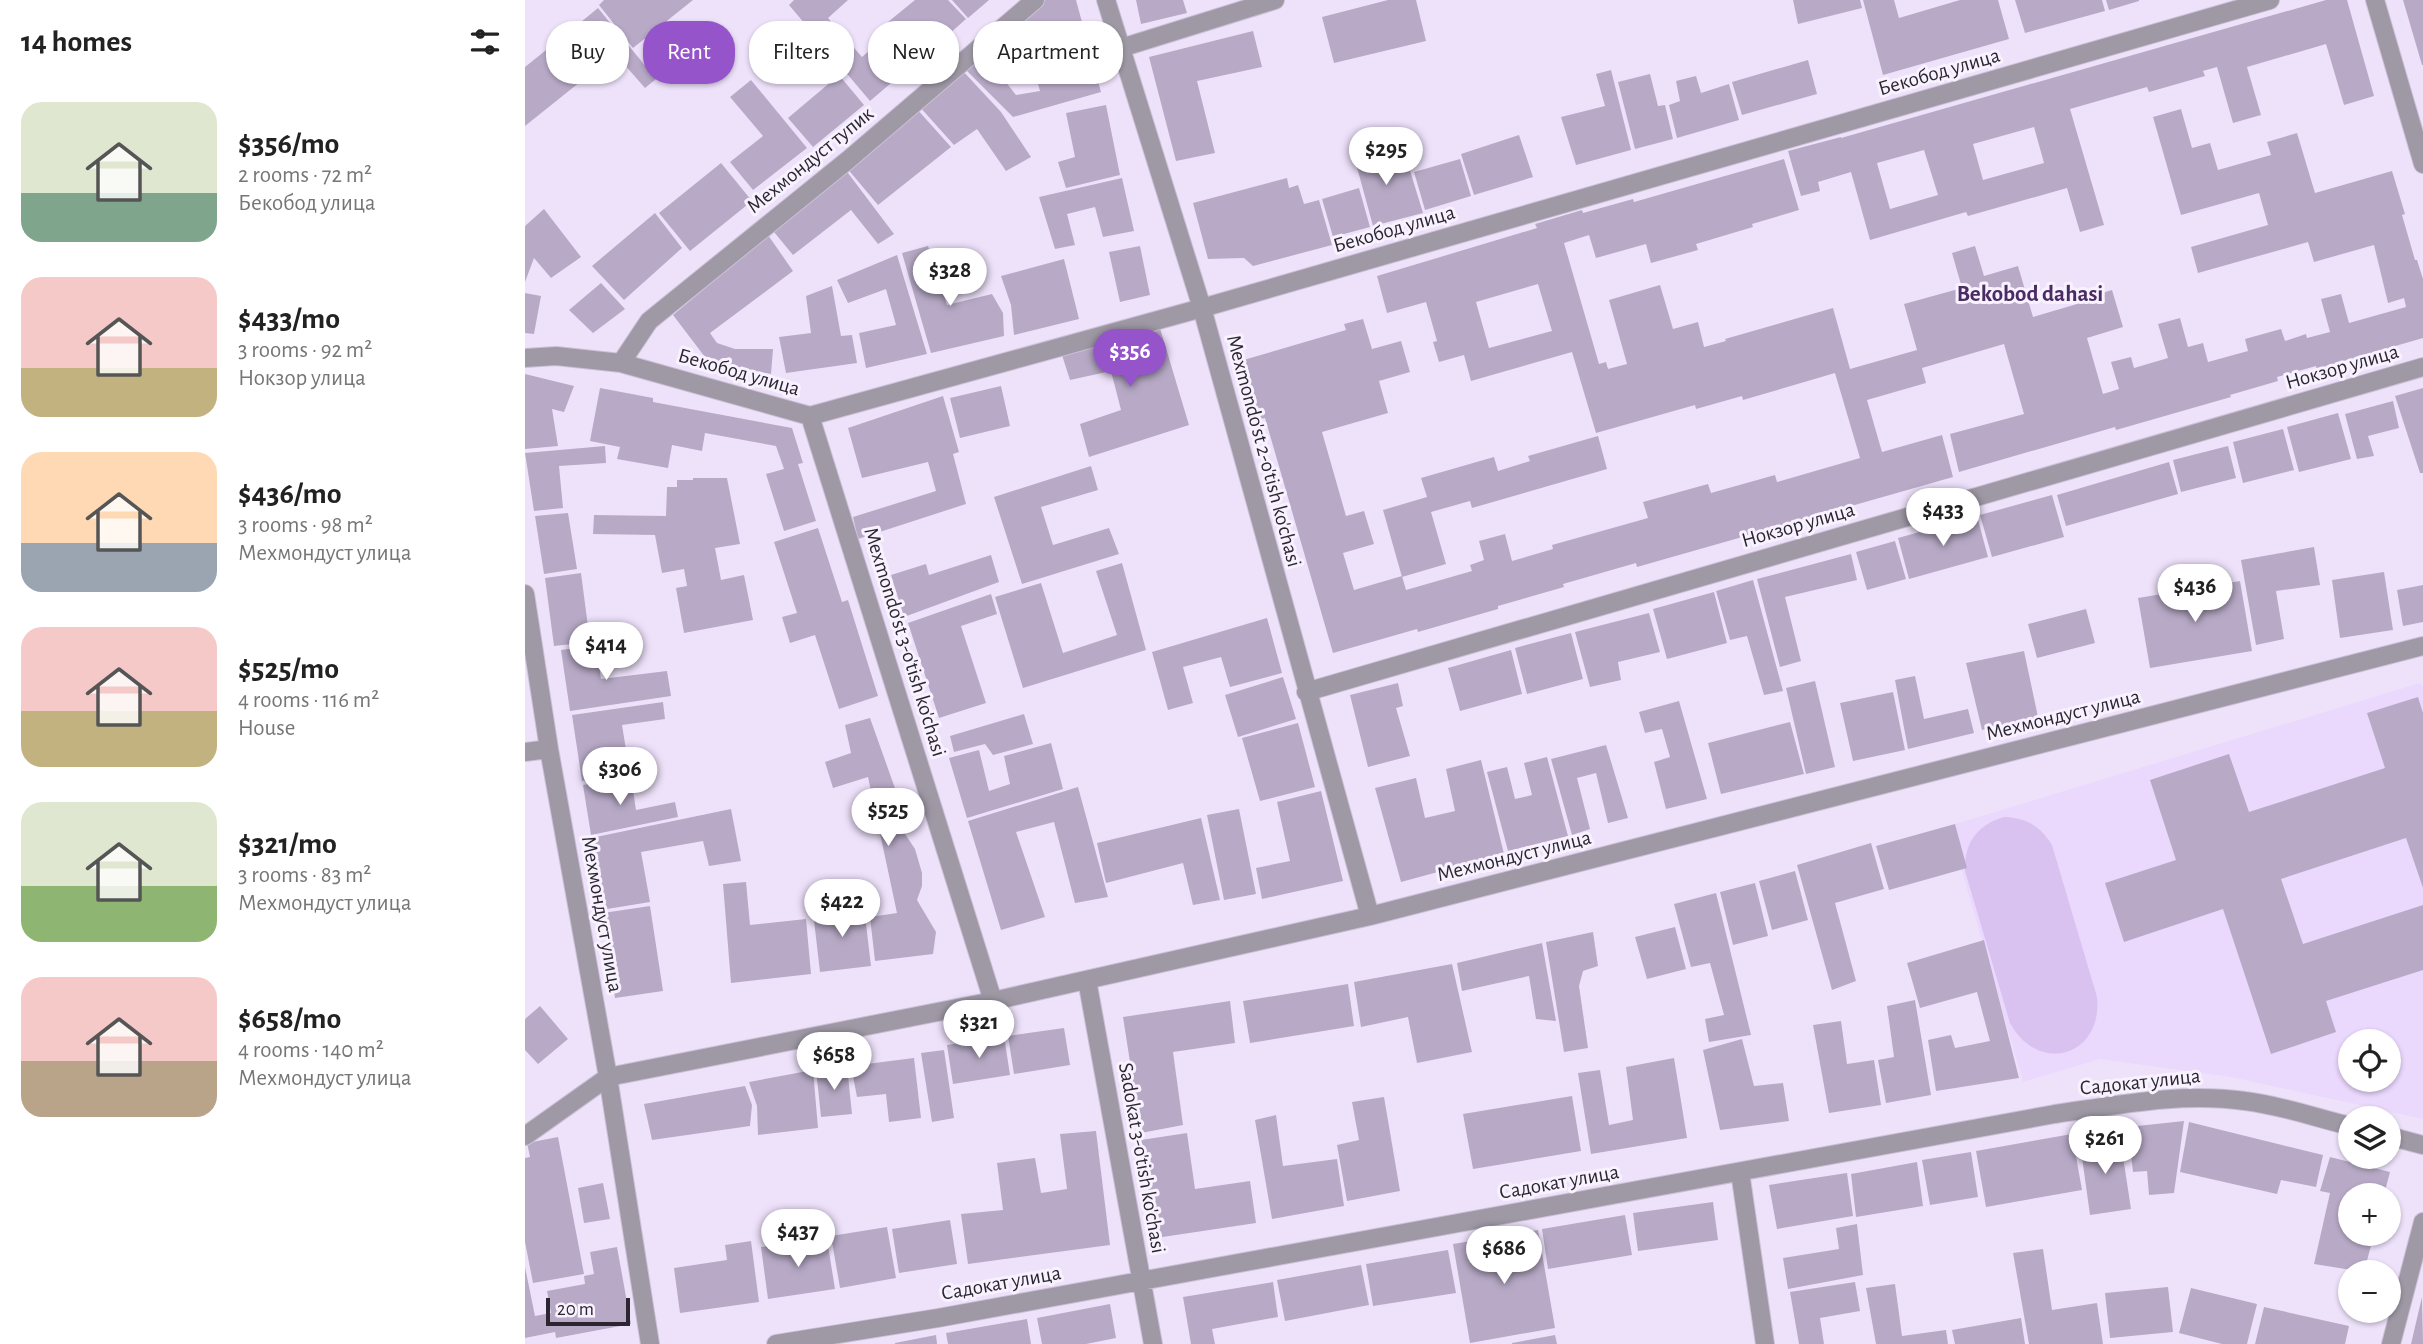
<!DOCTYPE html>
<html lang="en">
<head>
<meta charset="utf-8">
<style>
  :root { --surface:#fff; --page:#f2f2f2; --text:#222; --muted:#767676; --accent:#9654ca }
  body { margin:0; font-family:"Alegreya Sans",sans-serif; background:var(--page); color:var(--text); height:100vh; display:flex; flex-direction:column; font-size:26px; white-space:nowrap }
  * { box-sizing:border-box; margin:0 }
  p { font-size:23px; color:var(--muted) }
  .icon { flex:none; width:38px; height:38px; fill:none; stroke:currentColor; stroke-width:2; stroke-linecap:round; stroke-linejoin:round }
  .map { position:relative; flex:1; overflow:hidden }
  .sheet { display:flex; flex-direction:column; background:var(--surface); width:525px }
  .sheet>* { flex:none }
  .top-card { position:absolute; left:21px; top:21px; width:665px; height:63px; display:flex; gap:14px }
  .controls { position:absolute; left:1813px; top:1029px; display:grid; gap:14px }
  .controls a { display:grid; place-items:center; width:63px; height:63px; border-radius:50%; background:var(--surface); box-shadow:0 2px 5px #0004; font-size:35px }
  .scale { position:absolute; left:21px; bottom:18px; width:84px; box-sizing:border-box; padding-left:7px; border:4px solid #2c2631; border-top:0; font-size:19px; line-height:24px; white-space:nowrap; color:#2c2631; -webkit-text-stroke:5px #f8f2ff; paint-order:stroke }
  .price { position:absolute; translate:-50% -60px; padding:0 16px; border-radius:24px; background:#fff; color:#222; font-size:23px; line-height:46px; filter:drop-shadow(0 2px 4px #0008) }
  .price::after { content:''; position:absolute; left:50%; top:42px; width:21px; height:16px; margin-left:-10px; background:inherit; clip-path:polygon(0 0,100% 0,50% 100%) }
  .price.selected { background:var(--accent); color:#fff }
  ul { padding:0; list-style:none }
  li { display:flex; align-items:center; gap:21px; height:175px; padding:0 21px }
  li span { display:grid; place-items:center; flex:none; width:196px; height:140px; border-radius:21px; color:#555 }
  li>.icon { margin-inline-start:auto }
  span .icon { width:84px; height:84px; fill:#fffc; stroke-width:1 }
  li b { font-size:30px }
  h2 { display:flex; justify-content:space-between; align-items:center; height:84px; padding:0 21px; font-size:30px }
  .tag { padding:0 24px; border-radius:28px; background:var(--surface); box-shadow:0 2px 5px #0004; font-size:24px; line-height:63px }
  .tag.selected { background:var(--accent); color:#fff }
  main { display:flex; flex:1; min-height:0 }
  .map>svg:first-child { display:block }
  .built { fill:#ead8fd; fill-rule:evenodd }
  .green { fill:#d9c2f0 }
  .building { fill:#b8aac7; fill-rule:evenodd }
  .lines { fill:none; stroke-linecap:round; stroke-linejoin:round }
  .minor-casing { stroke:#cbc0d7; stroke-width:20 }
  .minor { stroke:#9f99a6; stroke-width:18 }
  .labels { text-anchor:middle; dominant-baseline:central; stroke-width:6; stroke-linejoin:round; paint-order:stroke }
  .street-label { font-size:21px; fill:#2c2631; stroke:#f8f2ff }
  .neighbourhood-label { font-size:23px; font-weight:bold; fill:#4a2b64; stroke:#f8f2ff }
</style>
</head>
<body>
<main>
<section class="sheet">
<h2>14 homes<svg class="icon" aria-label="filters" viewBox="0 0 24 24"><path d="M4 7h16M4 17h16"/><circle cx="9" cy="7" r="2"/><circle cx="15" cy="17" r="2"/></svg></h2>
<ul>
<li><span style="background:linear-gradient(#dfe7d0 65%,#7fa58c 0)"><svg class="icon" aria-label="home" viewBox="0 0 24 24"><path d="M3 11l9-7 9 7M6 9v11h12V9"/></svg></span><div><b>$356/mo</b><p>2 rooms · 72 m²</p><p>Бекобод улица</p></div></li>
<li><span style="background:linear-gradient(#f6c9c9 65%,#c2b280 0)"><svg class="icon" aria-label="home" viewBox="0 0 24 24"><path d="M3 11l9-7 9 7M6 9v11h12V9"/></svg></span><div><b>$433/mo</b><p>3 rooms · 92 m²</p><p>Нокзор улица</p></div></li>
<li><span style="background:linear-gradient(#ffd9b3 65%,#9aa5b1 0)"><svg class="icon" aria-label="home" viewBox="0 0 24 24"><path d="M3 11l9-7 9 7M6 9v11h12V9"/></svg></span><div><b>$436/mo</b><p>3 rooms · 98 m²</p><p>Мехмондуст улица</p></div></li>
<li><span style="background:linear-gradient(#f6c9c9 60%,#c2b280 0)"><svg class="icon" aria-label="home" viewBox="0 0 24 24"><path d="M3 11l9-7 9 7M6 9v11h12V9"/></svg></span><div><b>$525/mo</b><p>4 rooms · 116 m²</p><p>House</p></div></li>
<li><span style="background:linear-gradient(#dfe7d0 60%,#8fb573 0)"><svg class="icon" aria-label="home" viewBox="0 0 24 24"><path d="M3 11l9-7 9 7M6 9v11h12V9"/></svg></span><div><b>$321/mo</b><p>3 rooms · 83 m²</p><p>Мехмондуст улица</p></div></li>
<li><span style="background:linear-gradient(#f6c9c9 60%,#b9a48a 0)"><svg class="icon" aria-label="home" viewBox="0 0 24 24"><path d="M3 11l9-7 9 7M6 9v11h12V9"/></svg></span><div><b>$658/mo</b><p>4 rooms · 140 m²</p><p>Мехмондуст улица</p></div></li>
</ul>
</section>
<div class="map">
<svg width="1898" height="1344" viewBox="0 0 1898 1344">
  <rect width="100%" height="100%" fill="#eee2fb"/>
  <path class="built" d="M1895 683 1898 687V1119L1706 1077 1575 1059 1498 1082 1424 826ZM1825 1041H1864V1080H1825Z"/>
  <path class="green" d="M1479 817C1502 818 1515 826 1527 845L1572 997C1578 1057 1513 1075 1485 1023L1440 871C1439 843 1452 825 1479 817Z"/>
  <path class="building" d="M79 0H168L108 48 74 5Z
    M269 0H323L303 18 337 57 367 31 393 60 345 101 264 5Z
    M390 0H423L441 19 397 58 363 22Z
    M427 0H464L443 18Z
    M520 0H551L576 92 488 117 439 68 457 52 491 95 515 91 495 20Z
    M611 0H658L662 13 616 24Z
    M863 0H891L901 41 809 63 797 17Z
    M1268 0H1335L1337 8 1273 24Z
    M1338 0H1369L1374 18 1435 0H1473L1484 39 1358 75Z
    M1490 0H1577L1580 11 1500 33Z
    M1581 0H1614V1L1584 10Z
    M1801 0H1822L1849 96 1819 105 1801 44 1722 67 1736 115 1708 123 1692 67 1678 71 1680 76 1624 92 1622 87 1545 109 1579 225 1555 232 1542 188 1443 216 1441 212 1345 240 1326 172 1293 182 1295 191 1276 196 1263 151 1316 137V138ZM1509 127 1519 163 1458 180 1448 144ZM1399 150 1413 195 1365 209 1352 163Z
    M1878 0H1898V65H1897Z
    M73 8 131 79 120 88 91 55 63 76 34 40Z
    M728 31 737 67 672 81 690 153 651 161 624 57Z
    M31 42 60 78 0 126V67Z
    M1283 60 1292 94 1217 115 1207 82Z
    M437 70 476 112 506 157 481 171 452 129 429 145 394 106Z
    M1086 70 1106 150 1051 165 1036 117 1080 106 1071 74Z
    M1125 74 1133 106 1140 105 1148 139 1110 149 1093 82Z
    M314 75 339 105 288 147 263 118Z
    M1171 76 1176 93 1204 84 1214 120 1152 138 1144 105 1155 101 1151 81Z
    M226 80 282 148 228 190 205 162 238 136 205 97Z
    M581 105 595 175 541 188 533 162 550 157 541 113Z
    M391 108 426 147 353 205 321 167Z
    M1656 109 1667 148 1685 143 1693 170 1746 155 1742 142 1772 133 1790 193 1867 171 1880 214 1877 215 1890 260H1892L1898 279V338L1791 369V366L1752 377 1753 381 1705 395 1706 397 1591 430 1590 427 1434 472 1425 434 1499 414 1479 344 1397 368 1401 383 1342 400 1357 452 1417 435 1428 477 1112 567 1111 563 1038 584 1039 587 973 606V609L893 632 892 629 808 653 740 418 732 420 715 361 821 330 819 324 838 319 847 349 876 341 885 372 854 381 863 413 797 432 821 516 839 511 849 544 818 553 829 590 877 576 881 590 947 571 945 565 959 560 954 541 980 534 987 561 1028 549 1027 545 1123 518 1118 502 1183 484 1186 493 1250 475 1252 482 1335 458 1310 373 1218 400 1217 396 1171 409 1170 405 1071 433 1047 352 946 381 939 355 914 362 908 342 912 341 901 302 862 313 852 276 1012 228 1010 224 1057 210 1058 213 1108 199 1109 202 1259 159 1274 210 1227 224 1228 227 1171 244 1173 250 1126 263 1121 244 1071 258 1064 235 1039 243 1074 364 1081 362 1083 369 1102 364 1084 300 1135 285 1148 329 1173 322 1179 347 1201 341 1200 339 1308 308 1325 369 1392 350 1379 304 1437 288 1427 253 1450 246 1459 276 1493 266 1508 317 1552 304 1551 301 1587 290 1598 327 1562 338 1578 394 1594 389 1586 362 1606 357 1609 368 1643 358 1633 324 1655 318 1663 347 1678 343 1683 362 1723 351 1720 339 1756 329 1760 341 1781 334 1782 338 1805 332 1796 299 1816 294 1824 323 1881 307 1879 298 1863 303 1849 245 1789 262 1783 242 1673 273 1666 247 1743 225 1734 193 1656 215 1628 117ZM1013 284 1027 331 964 348 951 302Z
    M994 135 1008 177 949 195 936 154Z
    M851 143 859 169 883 164 898 213 848 226 827 149Z
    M935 159 946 196 900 210 889 172Z
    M196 163 227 201 165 251 134 213Z
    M320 169 369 234 353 244 326 210 268 255 249 232Z
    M597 178 609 231 578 237 570 207 542 214 550 245 530 249 514 197Z
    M762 178 764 188 773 185 779 204 794 200 807 245 728 266 719 258 683 259 668 203Z
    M834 188 845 227 808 237 797 199Z
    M19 209 56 257 26 278 9 258 0 282V226Z
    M130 213 157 248 99 300 67 266Z
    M243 235 268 271 185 333 192 343 210 349H248L246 374 183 361 148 315Z
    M403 246 422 305 467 294 478 313 479 336 406 353 377 253Z
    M615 246 625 295 595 302 584 252Z
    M372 255 402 354 341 368 334 333 371 325 361 289 323 303 312 280Z
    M539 259 554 319 489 335 486 305 476 276Z
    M76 283 100 309 68 333 44 310Z
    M307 286 316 336 327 335 332 363 261 373 254 337 286 333 281 296Z
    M0 293 16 296 9 334 0 333Z
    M634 325 664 425 564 457 555 424 596 410 586 371 545 380 536 352Z
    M0 374 49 386 39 412 27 409 33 446 0 449Z
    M476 386 485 426 435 438 425 398Z
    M75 388 128 398V402L267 428 278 463 273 464 291 521 259 531 241 474 259 469 251 446 180 433 177 451 147 445 143 468 92 459 95 447 65 441Z
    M1898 388V473H1895L1870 396Z
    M418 396 434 452 428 454 441 504 333 539 328 517 411 491 403 462 337 478 323 428Z
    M1868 401 1874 428 1843 436 1849 456 1832 459 1820 414Z
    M1813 413 1826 459 1774 472 1762 427Z
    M1758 429 1769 470 1718 483 1708 442Z
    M1073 436 1082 469 947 508 945 501 906 512 921 564 877 577 858 510 902 497 896 478 969 457 973 471 1005 461 1003 456Z
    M80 446 81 463 34 466 38 508 9 511 0 453Z
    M1703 446 1711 478 1656 492 1648 460Z
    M1644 462 1653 494 1541 526 1532 495Z
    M566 466 573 490 516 507 528 545 584 528 594 554 497 584 469 497Z
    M168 478H202L215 544 190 548 196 580 219 575 228 620 159 633 151 588 162 586 159 569 137 573 130 535 68 534 69 515 141 516 142 487H152V480H168Z
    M1527 495 1539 537 1467 557 1455 515Z
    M43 513 52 569 19 574 10 516Z
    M1452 516 1463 557 1384 579 1373 538Z
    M293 528 317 602 323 600 353 696 314 709 290 635 265 643 257 617 272 613 249 542Z
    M1370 541 1381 579 1342 590 1331 552Z
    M1789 547 1795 585 1751 591 1759 639 1731 645 1716 560Z
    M1326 554 1332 580 1260 597 1276 661 1255 667 1232 579Z
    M466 555 474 582 379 617 366 575 401 564 404 575Z
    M597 563 621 650 498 688 470 597 516 583 538 653 592 635 571 571Z
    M1859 572 1868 630 1815 638 1807 580Z
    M56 573 65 642 29 646 20 578Z
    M1228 580 1258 691 1239 695 1222 636 1205 640 1191 591Z
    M1715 581 1727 651 1625 668 1613 598Z
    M1898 585V622L1878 626 1872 590Z
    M1189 592 1202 643 1142 659 1128 609Z
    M466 594 472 614 436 626 461 703 414 718 383 623Z
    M1561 609 1570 643 1512 658 1503 624Z
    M1124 613 1135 652 1093 662 1096 680 1065 687 1050 632Z
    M742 618 757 673 705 687 696 657 658 667 668 703 643 710 627 652Z
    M1046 633 1058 679 1002 694 990 648Z
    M71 645 76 679 142 671 146 696 45 711 36 650Z
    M986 650 997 694 935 711 923 668Z
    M1499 651 1513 717 1457 730 1441 663Z
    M1390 676 1399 719 1443 709 1449 733 1383 749 1370 680Z
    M758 677 771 719 713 737 700 695Z
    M1290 681 1310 767 1281 774 1261 688Z
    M873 683 878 706 871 708 885 756 843 767 825 695Z
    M1368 692 1380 750 1328 761 1315 703Z
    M1893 697 1898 713V888L1881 838 1756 879 1778 944 1898 905V970L1801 1001 1811 1032 1746 1054 1698 909 1599 942 1580 883 1651 860 1625 780 1704 754 1724 812 1860 768 1842 713Z
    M1154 701 1182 799 1141 809 1129 762 1145 757 1137 729 1120 733 1114 712Z
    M138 702 140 719 97 725 105 774 57 781 47 715Z
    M499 714 508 744 468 755 460 744 429 752 425 736Z
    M345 718 377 808 374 825 390 849 397 873V886L392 900 411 932 408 954 350 961 345 917 372 913 343 777 308 788 300 762 326 753 320 725Z
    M1265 722 1279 774 1196 794 1183 743Z
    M773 723 790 787 735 801 717 738Z
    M526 743 538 789 442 818 424 758 454 750 464 791 485 784 479 756Z
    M1081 745 1103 818 1083 823 1071 773 1052 778 1065 829 1047 835 1026 759Z
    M1022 757 1043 836 983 851 962 772 982 767 990 799 1007 795 999 763Z
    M956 760 979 854 876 882 850 788 891 778 900 818 930 811 921 769Z
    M106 777 111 810 150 802 153 817 66 835 58 785Z
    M553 787 583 897 550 903 529 822 491 832 520 917 476 930 443 821Z
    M796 791 818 881 737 899 731 868 765 861 752 802Z
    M206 809 216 861 184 866 178 841 116 852 125 902 76 910 66 838Z
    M714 809 731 894 699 900 682 815Z
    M676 818 695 900 668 905 658 863 581 883 572 843Z
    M1430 824 1442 868 1364 890 1351 846Z
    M1346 843 1359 889 1310 903 1331 981 1307 990 1272 865Z
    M1270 871 1283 920 1247 930 1234 881Z
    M221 882 225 925 281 919 286 974 206 983 198 884Z
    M1230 883 1243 936 1208 945 1195 892Z
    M1191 893 1226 1035 1184 1042 1180 1019 1199 1015 1185 963 1166 967 1149 904Z
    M125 906 138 991 90 998 78 913Z
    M339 907 346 966 295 972 288 912Z
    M1150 927 1161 969 1122 979 1110 937Z
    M1068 932 1073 966 1058 971 1054 986 1063 1048 1039 1052 1021 942Z
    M1459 940 1494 1078 1411 1091 1403 1040 1426 1035 1430 1048 1465 1041 1452 992 1395 1008 1382 963Z
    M1017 943 1031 1021 1011 1019 1004 976 937 991 932 963Z
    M927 964 947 1052 892 1063 883 1017 836 1027 829 982Z
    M823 984 829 1026 725 1043 718 1001Z
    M1390 1000 1406 1095 1361 1103 1353 1060 1369 1057 1362 1006Z
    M705 1001 710 1043 648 1052 658 1125 616 1133 598 1017Z
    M15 1006 43 1039 13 1064 0 1050V1019Z
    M1316 1021 1322 1064 1349 1060 1356 1105 1304 1113 1288 1025Z
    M539 1028 545 1065 489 1074 483 1036Z
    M479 1036 485 1075 428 1084 422 1045Z
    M1217 1039 1229 1086 1258 1083 1264 1121 1195 1130 1178 1050Z
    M419 1050 429 1118 407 1122 396 1053Z
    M389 1058 396 1118 364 1122 361 1094 332 1097 326 1066Z
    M1149 1058 1162 1138 1066 1154 1053 1073 1075 1070 1084 1125 1108 1120 1101 1067Z
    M322 1066 327 1114 296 1117 291 1069Z
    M288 1070 293 1128 233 1135 232 1106 224 1082Z
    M220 1086 227 1105 225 1126 127 1140 119 1104Z
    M1047 1096 1056 1151 948 1169 938 1114Z
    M859 1097 875 1191 822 1201 812 1145 834 1140 827 1102Z
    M751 1115 758 1166 812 1159 819 1206 747 1219 730 1120Z
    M1659 1121 1649 1193 1624 1195 1622 1171 1608 1172 1603 1127Z
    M1664 1122 1798 1155 1791 1187 1756 1180 1752 1194 1655 1172Z
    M571 1131 585 1245 443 1264 436 1214 478 1210 472 1163 510 1158 516 1193 542 1189 535 1134Z
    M662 1133 670 1189 725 1181 731 1223 631 1238 616 1140Z
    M1547 1134 1557 1190 1461 1207 1451 1151Z
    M33 1137 59 1274 8 1283 0 1242V1158L5 1157 2 1143Z
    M1595 1137 1606 1209 1565 1215 1555 1143Z
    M1446 1152 1453 1197 1405 1205 1397 1160Z
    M1805 1157 1865 1172 1859 1195H1825V1234H1849L1839 1272 1789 1264 1805 1193 1795 1191Z
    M1392 1162 1398 1206 1331 1217 1326 1174Z
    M1322 1173 1328 1216 1252 1229 1244 1185Z
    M78 1183 85 1219 59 1223 53 1188Z
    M1188 1202 1193 1240 1113 1251 1108 1213Z
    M1100 1215 1107 1255 1023 1269 1017 1229Z
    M425 1220 432 1264 374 1273 367 1229Z
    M1332 1224 1338 1275 1263 1289 1258 1258 1314 1249 1311 1228Z
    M362 1227 371 1278 315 1288 306 1236Z
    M1013 1230 1030 1328 945 1343 928 1244Z
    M302 1239 310 1289 243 1299 236 1247Z
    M226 1241 234 1302 155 1313 149 1268 202 1260 200 1245Z
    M92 1247 106 1324 31 1338 30 1332 0 1338V1267L10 1316 26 1313 22 1291 60 1284 59 1276 69 1274 65 1252Z
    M1518 1249 1527 1310 1572 1303 1578 1344H1504L1488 1253Z
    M923 1250 931 1293 848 1306 841 1264Z
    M836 1265 844 1305 760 1321 752 1280Z
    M748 1282 753 1317 687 1329 690 1344H666L658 1297Z
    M1330 1282 1335 1311 1295 1318 1299 1344H1274L1265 1292Z
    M1370 1284 1377 1336 1421 1330 1423 1344H1351L1341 1288Z
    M1643 1287 1648 1332 1585 1338 1580 1293Z
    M1666 1288 1732 1304 1722 1344H1697L1654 1333Z
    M1897 1297 1898 1344H1886Z
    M585 1304 591 1338 561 1344H517L512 1318Z
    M1739 1307 1824 1326 1820 1344H1730Z
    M1496 1318 1500 1344H1430L1427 1330Z
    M502 1319 506 1344H423L421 1333Z
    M411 1335 412 1344H370V1343Z
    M1030 1335 1032 1344H987V1343Z"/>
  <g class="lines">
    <defs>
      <path id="minor" d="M581 0 677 308 845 916
        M1850 0 1898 164
        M596 48 750 0
        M0 358 31 356 96 363 285 416 677 308 1745 0
        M96 363 124 321 323 160 510 0
        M285 416 468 1001
        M0 594 24 749 83 1077 125 1344
        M781 692 1898 367
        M0 752 24 749
        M562 980 628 1344
        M0 1136 83 1077 468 1001 845 916 1898 646
        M1864 1136 1898 1145
        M1215 1172 1240 1344
        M251 1344 413 1318 1530 1114C1593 1105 1656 1092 1720 1101 1755 1105 1791 1118 1825 1126
        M1866 1344 1898 1222"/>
    </defs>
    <use href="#minor" class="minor-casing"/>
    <use href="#minor" class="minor"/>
  </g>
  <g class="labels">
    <g class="street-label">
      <text transform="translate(1414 72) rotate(-16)">Бекобод улица</text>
      <text transform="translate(285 160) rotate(-39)">Мехмондуст тупик</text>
      <text transform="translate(869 229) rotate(-16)">Бекобод улица</text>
      <text transform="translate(1817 367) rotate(-16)">Нокзор улица</text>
      <text transform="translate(214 372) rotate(16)">Бекобод улица</text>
      <text transform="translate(739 451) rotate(75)">Mexmondo'st 2-o'tish ko'chasi</text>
      <text transform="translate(1273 525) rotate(-16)">Нокзор улица</text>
      <text transform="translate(380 642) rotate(73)">Mexmondo'st 3-o'tish ko'chasi</text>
      <text transform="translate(1538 715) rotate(-14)">Мехмондуст улица</text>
      <text transform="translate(989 856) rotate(-14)">Мехмондуст улица</text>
      <text transform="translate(77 914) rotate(80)">Мехмондуст улица</text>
      <text transform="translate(1615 1082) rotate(-6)">Садокат улица</text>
      <text transform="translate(617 1158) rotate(80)">Sadokat 3-o'tish ko'chasi</text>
      <text transform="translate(1034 1182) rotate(-10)">Садокат улица</text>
      <text transform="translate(476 1283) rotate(-10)">Садокат улица</text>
    </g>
    <g class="neighbourhood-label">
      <text x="1505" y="294">Bekobod dahasi</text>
    </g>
  </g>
</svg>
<div class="controls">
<a><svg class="icon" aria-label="locate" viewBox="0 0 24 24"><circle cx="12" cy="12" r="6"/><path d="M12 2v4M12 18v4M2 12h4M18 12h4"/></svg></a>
<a><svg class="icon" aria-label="layers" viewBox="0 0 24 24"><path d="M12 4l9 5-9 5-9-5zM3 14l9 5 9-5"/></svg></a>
<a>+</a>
<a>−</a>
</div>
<div class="scale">20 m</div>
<b class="price" style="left:861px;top:187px">$295</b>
<b class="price" style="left:425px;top:308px">$328</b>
<b class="price selected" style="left:605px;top:389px">$356</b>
<b class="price" style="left:1418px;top:548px">$433</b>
<b class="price" style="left:1670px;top:624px">$436</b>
<b class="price" style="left:81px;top:682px">$414</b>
<b class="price" style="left:95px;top:807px">$306</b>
<b class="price" style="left:363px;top:848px">$525</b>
<b class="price" style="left:317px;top:939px">$422</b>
<b class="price" style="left:454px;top:1060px">$321</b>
<b class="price" style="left:309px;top:1092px">$658</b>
<b class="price" style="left:1580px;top:1176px">$261</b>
<b class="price" style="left:273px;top:1269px">$437</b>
<b class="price" style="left:979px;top:1286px">$686</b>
<div class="top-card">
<a class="tag">Buy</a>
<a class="tag selected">Rent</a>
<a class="tag">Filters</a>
<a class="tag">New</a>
<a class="tag">Apartment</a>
</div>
</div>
</main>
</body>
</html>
